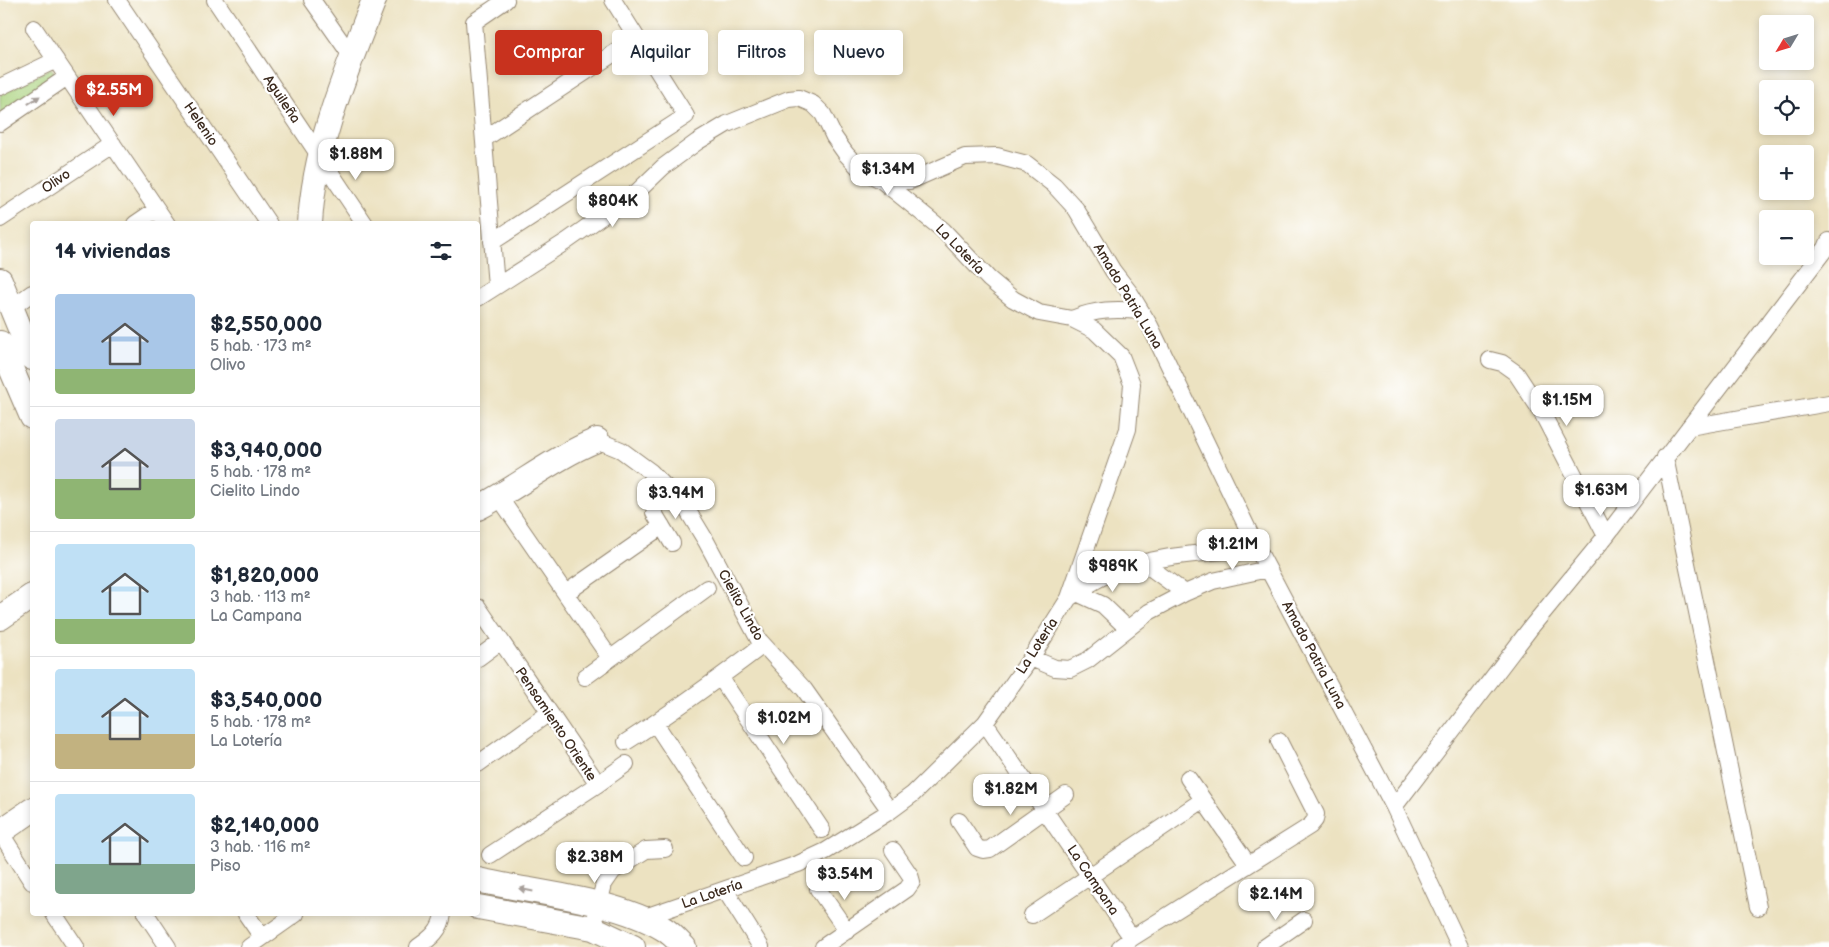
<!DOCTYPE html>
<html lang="es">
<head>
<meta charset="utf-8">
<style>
  :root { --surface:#fff; --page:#f2f2f3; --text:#1f2937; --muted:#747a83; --line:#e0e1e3; --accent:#c8321e }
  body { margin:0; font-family:"Balsamiq Sans",sans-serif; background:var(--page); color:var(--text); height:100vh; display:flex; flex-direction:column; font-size:19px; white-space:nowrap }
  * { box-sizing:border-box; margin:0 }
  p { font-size:16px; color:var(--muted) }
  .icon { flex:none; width:28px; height:28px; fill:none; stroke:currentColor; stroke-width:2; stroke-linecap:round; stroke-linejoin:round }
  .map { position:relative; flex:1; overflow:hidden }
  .side { position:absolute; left:30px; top:221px; width:450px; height:695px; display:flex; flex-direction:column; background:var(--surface); border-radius:5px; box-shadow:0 2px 8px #0003 }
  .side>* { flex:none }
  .guide { position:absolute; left:495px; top:30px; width:475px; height:45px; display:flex; gap:10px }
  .needle { width:32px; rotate:232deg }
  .tools { position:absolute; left:1759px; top:15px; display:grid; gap:10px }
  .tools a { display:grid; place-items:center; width:55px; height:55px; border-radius:5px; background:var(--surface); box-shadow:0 2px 8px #0003; font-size:25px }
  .price { position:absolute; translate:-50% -42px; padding:0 11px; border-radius:10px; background:#fff; color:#222; font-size:16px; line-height:32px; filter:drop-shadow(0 1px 2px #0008) }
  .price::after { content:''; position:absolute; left:50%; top:30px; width:15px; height:11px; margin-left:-8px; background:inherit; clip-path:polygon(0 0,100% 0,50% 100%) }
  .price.selected { background:var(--accent); color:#fff }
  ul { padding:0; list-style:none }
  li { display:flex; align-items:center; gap:15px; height:125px; padding:0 25px }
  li+li { border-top:1px solid var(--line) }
  li span { display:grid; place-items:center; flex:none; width:140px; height:100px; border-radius:5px; color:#555 }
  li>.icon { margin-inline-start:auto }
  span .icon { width:60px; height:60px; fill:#fffc; stroke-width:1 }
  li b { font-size:21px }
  h2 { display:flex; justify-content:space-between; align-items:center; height:60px; padding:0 25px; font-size:21px }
  .tag { padding:0 18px; border-radius:5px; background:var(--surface); box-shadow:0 2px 8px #0003; font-size:18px; line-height:45px }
  .tag.selected { background:var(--accent); color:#fff }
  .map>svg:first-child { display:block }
  .green { fill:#a9d17c; stroke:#727e4d }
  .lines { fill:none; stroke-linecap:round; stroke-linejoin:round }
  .street-casing { stroke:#948670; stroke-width:18 }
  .secondary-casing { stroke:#948670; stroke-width:26 }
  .street { stroke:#fff; stroke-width:16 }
  .secondary { stroke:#fff; stroke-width:24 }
  .oneway { fill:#a79f9a }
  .labels { text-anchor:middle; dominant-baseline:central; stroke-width:4.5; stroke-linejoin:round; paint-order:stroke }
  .street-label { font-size:14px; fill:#3b2a1e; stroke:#fff }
</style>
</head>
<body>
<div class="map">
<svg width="1829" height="947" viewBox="0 0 1829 947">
  <rect width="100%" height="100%" fill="#fff"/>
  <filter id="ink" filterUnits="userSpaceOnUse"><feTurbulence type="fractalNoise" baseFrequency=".02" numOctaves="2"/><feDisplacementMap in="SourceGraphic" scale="10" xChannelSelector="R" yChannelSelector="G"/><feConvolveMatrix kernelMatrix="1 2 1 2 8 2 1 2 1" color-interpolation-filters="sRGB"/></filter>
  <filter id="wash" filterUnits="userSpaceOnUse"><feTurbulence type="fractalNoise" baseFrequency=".0096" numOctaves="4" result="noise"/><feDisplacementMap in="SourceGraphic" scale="20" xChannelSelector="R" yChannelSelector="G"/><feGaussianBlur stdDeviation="1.12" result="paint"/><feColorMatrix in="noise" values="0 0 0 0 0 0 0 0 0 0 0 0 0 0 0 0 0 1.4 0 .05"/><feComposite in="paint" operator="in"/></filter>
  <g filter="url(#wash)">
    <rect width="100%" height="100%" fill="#ece2c1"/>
    <path class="green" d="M51 68 57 78 0 116V95Z"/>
  </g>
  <g filter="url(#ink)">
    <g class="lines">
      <defs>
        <path id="street" d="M117 0 269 224
          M215 0 365 224
          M312 0 352 57
          M34 28 167 224
          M0 87 56 60
          M0 123 67 77
          M484 139 637 38
          M0 219 113 144
          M135 224 157 209
          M492 242 686 116 613 0
          M496 286 474 22 506 0
          M478 298 567 241 638 191 663 167 697 142 727 124 789 99 799 98 813 104 823 114 834 137 846 154 861 170 881 180 910 181 965 157 997 156 1027 164 1054 185 1076 209 1113 271 1130 293 1150 326 1257 548 1394 807 1460 947
          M11 308 32 293
          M1072 319C1096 309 1115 309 1141 311
          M1490 360 1502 363 1516 373 1541 411 1606 536
          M1689 427 1829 403
          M597 440 621 450 651 472 686 508 706 541 759 640 804 689 890 811
          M1665 457 1758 907
          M499 497 610 658
          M654 513 672 543
          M1144 563 1185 593
          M566 593 662 526
          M1077 593 1103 605 1127 628
          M1069 598C1078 592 1086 586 1095 581 1140 555 1206 553 1257 548
          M478 607 598 784 490 855
          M478 658 501 641
          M1031 658 1055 668 1070 669 1088 660 1149 612 1185 593 1213 581 1268 569
          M585 677 707 588
          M720 677 822 830
          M655 723 744 858
          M985 723 1132 938
          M626 742C673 712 718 679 763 645
          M478 764 549 713
          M1188 778 1248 864
          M598 784 626 764
          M1394 807 1532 626 1606 536 1826 248 1829 241
          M959 821 977 848 983 850 990 849 1066 795
          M0 832 32 882
          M818 889 847 931
          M725 890 761 947
          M54 914 76 947
          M146 914 168 947
          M246 914 262 937
          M1032 915 1203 800
          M642 918 798 864 826 851 890 811 913 794 985 723 1031 658 1069 598 1128 429 1132 384 1121 356 1094 330 1072 319 1039 313 1013 299 989 279 943 230 881 180
          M593 928 604 884 613 871 646 850 665 849
          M249 947 296 914
          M418 947C431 938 441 930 443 914
          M823 947 907 889 912 882 910 875 893 850
          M1120 947 1132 938 1310 826 1315 820 1316 814 1279 741
          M1265 947 1304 920"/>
        <path id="secondary" d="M310 224C314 146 346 72 374 0
          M0 280 32 358
          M0 343 32 417
          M478 508C518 487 555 457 597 440
          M0 618 32 596
          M0 832 32 810
          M478 880C534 893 614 899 664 929 671 933 678 941 684 947
          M478 907 593 928 633 947"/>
      </defs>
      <use href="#street" class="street-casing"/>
      <use href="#secondary" class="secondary-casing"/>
      <use href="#street" class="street"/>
      <use href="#secondary" class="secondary"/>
    </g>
    <defs><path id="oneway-solid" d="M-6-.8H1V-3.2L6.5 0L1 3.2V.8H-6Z" transform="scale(1.25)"/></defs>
    <g class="oneway">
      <use href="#oneway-solid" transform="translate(34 100) rotate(-34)"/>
      <use href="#oneway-solid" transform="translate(526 890) rotate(-169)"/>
    </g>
  </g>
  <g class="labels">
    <g class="street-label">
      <text transform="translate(282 99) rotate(56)">Aguileña</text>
      <text transform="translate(201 124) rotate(56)">Helenio</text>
      <text transform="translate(56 181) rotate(-34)">Olivo</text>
      <text transform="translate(960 249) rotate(46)">La Lotería</text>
      <text transform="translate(1128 296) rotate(59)">Amado Patria Luna</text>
      <text transform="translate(741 605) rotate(61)">Cielito Lindo</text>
      <text transform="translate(1037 646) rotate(-57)">La Lotería</text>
      <text transform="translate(1314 655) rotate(62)">Amado Patria Luna</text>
      <text transform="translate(556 724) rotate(56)">Pensamiento Oriente</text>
      <text transform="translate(1093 880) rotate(56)">La Campana</text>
      <text transform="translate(712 894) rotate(-19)">La Lotería</text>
    </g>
  </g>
</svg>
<div class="tools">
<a><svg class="needle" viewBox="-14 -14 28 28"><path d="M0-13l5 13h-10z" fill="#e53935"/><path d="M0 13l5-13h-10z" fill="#747a83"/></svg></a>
<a><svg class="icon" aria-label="locate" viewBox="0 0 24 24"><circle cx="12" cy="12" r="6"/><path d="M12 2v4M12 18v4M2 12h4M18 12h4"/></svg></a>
<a>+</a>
<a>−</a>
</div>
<b class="price selected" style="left:114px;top:117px">$2.55M</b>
<b class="price" style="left:356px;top:181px">$1.88M</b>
<b class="price" style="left:888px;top:196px">$1.34M</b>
<b class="price" style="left:613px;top:228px">$804K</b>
<b class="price" style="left:1567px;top:427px">$1.15M</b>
<b class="price" style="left:1601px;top:517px">$1.63M</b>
<b class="price" style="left:676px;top:520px">$3.94M</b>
<b class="price" style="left:1233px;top:571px">$1.21M</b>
<b class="price" style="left:1113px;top:593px">$989K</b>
<b class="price" style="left:784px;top:745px">$1.02M</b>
<b class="price" style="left:1011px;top:816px">$1.82M</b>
<b class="price" style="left:595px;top:884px">$2.38M</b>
<b class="price" style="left:845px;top:901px">$3.54M</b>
<b class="price" style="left:1276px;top:921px">$2.14M</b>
<div class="guide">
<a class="tag selected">Comprar</a>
<a class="tag">Alquilar</a>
<a class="tag">Filtros</a>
<a class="tag">Nuevo</a>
</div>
<section class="side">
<h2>14 viviendas<svg class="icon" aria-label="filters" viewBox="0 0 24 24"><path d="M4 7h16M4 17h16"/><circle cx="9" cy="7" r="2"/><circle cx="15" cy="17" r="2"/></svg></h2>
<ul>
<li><span style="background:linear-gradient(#a9c7e8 75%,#8fb573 0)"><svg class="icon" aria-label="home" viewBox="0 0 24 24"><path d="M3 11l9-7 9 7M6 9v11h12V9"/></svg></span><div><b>$2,550,000</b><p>5 hab. · 173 m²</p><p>Olivo</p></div></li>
<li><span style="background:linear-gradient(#c9d6e8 60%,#8fb573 0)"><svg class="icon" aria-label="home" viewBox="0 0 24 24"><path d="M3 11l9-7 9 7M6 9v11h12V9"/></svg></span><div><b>$3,940,000</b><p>5 hab. · 178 m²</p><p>Cielito Lindo</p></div></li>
<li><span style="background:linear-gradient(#bfe0f5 75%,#8fb573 0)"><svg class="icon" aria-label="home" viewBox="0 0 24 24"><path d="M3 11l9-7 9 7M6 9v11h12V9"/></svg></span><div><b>$1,820,000</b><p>3 hab. · 113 m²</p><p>La Campana</p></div></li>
<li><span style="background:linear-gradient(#bfe0f5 65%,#c2b280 0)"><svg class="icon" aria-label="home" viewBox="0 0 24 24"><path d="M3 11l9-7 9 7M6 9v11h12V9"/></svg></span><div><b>$3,540,000</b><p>5 hab. · 178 m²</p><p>La Lotería</p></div></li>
<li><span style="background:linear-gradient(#bfe0f5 70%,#7fa58c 0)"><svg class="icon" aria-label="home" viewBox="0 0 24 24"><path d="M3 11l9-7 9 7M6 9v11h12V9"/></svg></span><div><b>$2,140,000</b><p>3 hab. · 116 m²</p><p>Piso</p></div></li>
</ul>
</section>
</div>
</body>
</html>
